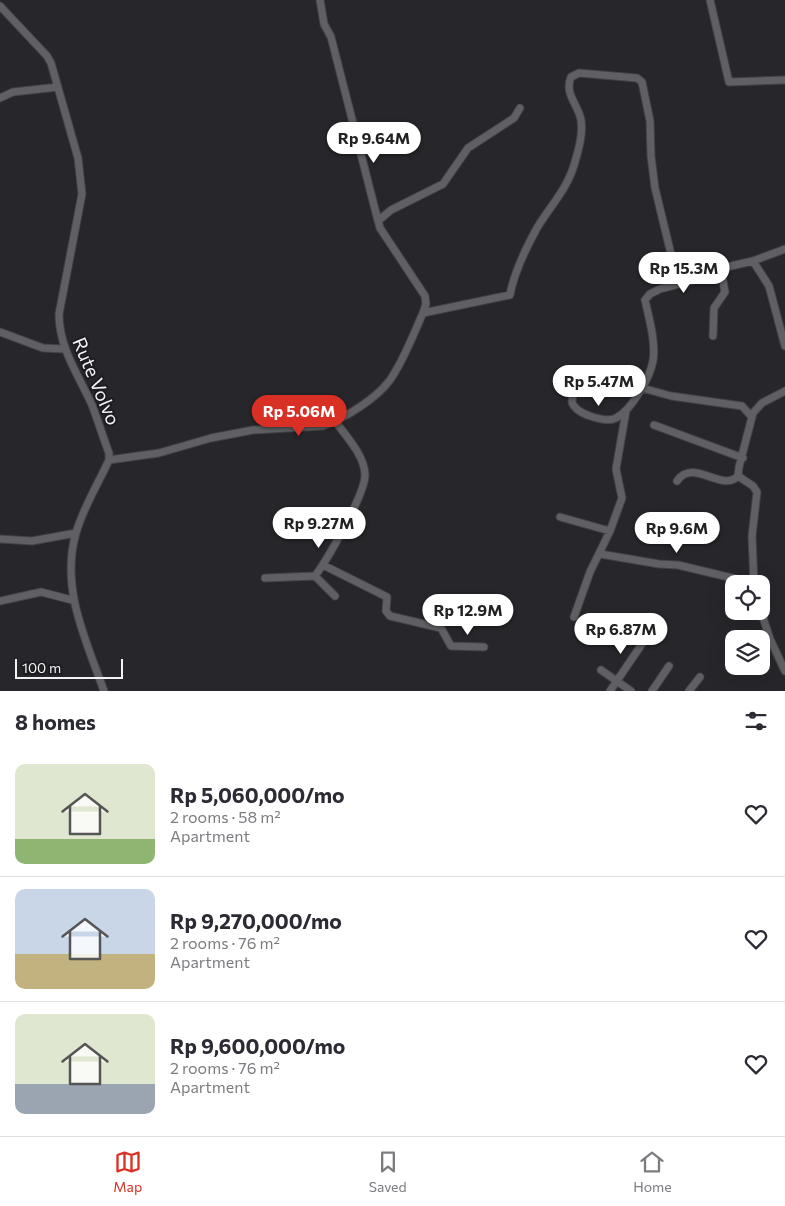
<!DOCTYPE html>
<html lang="en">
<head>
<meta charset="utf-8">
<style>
  :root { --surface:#fff; --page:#f2f2f3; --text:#2b2b33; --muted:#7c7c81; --line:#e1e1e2; --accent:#d93025 }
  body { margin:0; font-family:Commissioner,sans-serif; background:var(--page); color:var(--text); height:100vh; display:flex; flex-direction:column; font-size:19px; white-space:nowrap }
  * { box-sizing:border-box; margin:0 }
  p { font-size:16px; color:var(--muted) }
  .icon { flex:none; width:28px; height:28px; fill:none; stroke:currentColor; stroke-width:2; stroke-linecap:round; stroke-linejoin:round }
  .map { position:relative; height:691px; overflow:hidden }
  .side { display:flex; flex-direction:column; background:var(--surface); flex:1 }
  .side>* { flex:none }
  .fabs { position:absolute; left:725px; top:575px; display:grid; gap:10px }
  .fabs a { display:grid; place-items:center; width:45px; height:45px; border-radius:10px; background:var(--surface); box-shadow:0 5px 20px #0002; font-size:25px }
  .scale { position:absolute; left:15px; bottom:12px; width:108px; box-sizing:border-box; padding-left:5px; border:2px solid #f3f2f5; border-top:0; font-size:14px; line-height:18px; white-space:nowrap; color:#f3f2f5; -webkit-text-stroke:4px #1d1c20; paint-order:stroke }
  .price { position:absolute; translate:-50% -42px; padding:0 11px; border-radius:18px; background:#fff; color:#222; font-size:16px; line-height:32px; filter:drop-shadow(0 1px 2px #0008) }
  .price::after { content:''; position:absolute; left:50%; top:30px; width:15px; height:11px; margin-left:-8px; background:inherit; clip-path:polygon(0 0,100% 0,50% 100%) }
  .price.active { background:var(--accent); color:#fff }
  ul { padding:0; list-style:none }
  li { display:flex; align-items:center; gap:15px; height:125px; padding:0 15px }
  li+li { border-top:1px solid var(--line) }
  li span { display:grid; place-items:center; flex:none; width:140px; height:100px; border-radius:10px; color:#555 }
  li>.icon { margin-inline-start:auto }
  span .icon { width:60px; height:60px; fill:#fffc; stroke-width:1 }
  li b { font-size:21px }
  h2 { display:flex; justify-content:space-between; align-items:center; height:60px; padding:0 15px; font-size:21px }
  .tab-bar { display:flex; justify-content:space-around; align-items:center; height:70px; border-top:1px solid var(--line); background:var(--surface); font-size:14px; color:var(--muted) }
  .tab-bar a { display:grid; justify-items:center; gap:2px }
  .tab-bar .active { color:var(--accent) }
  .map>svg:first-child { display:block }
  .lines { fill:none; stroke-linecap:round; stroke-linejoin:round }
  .minor-casing { stroke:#424144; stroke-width:9 }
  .minor { stroke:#605f64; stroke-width:7 }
  .labels { text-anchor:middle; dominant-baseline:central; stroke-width:4; stroke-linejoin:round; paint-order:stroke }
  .street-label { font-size:19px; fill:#f3f2f5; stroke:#1d1c20 }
</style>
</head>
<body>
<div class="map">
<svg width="785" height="691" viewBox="0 0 785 691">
  <rect width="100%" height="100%" fill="#27262a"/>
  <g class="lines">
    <defs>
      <path id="minor" d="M710 0 729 82 785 80
        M0 6 47 56 51 63 78 158 82 194 59 314C59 348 78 374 92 405 98 421 103 437 109 453V460C98 484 83 508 76 533 60 588 86 640 104 691
        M0 98 13 92 58 87
        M378 221 391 210 443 184 468 148 514 118 520 108
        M753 261 769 286 785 346
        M423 313 510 295C514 272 526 248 537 228 551 205 568 188 575 162 579 148 583 134 581 120 578 104 564 94 571 77L579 73 637 78 642 82 650 121 651 156 655 188 671 254 672 285
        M0 332 43 348 65 349
        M713 336 714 308 725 292 721 270
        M642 388 671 396 742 406 751 416
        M574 392C573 397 570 402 574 406 580 415 607 423 616 418 632 410 650 377 653 361 656 342 649 318 645 300L650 294 660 289 694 280 709 271 753 261 785 249
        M654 425 743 458
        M109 460 159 453 211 438 253 430 323 426C345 418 376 399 390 380 404 360 413 335 423 313L426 304 425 296 380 228 377 217 331 37 324 24 320 0
        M677 481C693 457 722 493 738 476
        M560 517 610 531
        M0 539 32 541 76 533
        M600 554 659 564 678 565 749 582 753 581
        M323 565 387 597 386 611 390 616 441 628 451 646 484 647
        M315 576C327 560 366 493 365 474 364 455 346 436 335 421
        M265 578 315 576 335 596
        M754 584 752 536 757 492 753 486 738 476 739 467 753 413 762 403 785 391
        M0 601 41 592 72 600
        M761 611 770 639 785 671
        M574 617 590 572 610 531 622 498 616 469 626 411
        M601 670 631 691
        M610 691 644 641
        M652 691 669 666
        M689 691 700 677"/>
    </defs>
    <use href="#minor" class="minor-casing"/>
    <use href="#minor" class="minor"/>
  </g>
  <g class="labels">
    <g class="street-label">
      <text transform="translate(97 381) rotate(67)">Rute Volvo</text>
    </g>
  </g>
</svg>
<div class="fabs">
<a><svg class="icon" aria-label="locate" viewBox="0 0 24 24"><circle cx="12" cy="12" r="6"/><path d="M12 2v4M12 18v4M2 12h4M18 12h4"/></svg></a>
<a><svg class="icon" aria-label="layers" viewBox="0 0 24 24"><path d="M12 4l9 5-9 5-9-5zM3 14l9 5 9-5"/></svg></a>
</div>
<div class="scale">100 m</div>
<b class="price" style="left:374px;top:164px">Rp 9.64M</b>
<b class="price" style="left:684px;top:294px">Rp 15.3M</b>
<b class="price" style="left:599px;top:407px">Rp 5.47M</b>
<b class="price active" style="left:299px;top:437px">Rp 5.06M</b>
<b class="price" style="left:319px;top:549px">Rp 9.27M</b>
<b class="price" style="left:677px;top:554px">Rp 9.6M</b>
<b class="price" style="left:468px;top:636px">Rp 12.9M</b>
<b class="price" style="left:621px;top:655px">Rp 6.87M</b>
</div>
<section class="side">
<h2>8 homes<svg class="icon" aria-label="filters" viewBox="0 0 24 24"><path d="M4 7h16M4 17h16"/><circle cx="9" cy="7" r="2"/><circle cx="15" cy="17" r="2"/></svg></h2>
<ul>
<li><span style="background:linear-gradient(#dfe7d0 75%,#8fb573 0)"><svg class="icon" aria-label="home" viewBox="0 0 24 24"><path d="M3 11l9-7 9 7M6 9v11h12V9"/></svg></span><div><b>Rp 5,060,000/mo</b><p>2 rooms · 58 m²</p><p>Apartment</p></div><svg class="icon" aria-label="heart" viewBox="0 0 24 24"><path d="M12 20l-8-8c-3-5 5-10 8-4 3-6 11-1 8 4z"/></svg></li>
<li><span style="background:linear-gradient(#c9d6e8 65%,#c2b280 0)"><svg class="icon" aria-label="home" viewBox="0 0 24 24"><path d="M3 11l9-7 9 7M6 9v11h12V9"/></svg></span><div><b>Rp 9,270,000/mo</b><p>2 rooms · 76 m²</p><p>Apartment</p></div><svg class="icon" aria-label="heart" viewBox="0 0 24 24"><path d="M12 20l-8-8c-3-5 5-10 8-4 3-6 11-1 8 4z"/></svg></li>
<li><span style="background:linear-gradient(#dfe7d0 70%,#9aa5b1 0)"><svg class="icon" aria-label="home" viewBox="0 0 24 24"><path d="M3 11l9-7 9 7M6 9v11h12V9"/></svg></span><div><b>Rp 9,600,000/mo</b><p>2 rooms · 76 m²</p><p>Apartment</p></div><svg class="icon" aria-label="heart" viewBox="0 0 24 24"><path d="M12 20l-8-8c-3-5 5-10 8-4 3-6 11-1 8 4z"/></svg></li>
</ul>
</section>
<nav class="tab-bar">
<a class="active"><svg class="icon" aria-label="map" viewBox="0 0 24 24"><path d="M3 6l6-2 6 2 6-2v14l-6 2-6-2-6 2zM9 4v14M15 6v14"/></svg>Map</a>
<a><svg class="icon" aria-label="saved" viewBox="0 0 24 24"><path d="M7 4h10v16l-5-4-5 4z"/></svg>Saved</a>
<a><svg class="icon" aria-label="home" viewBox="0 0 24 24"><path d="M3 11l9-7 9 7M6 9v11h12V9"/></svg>Home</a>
</nav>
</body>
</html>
